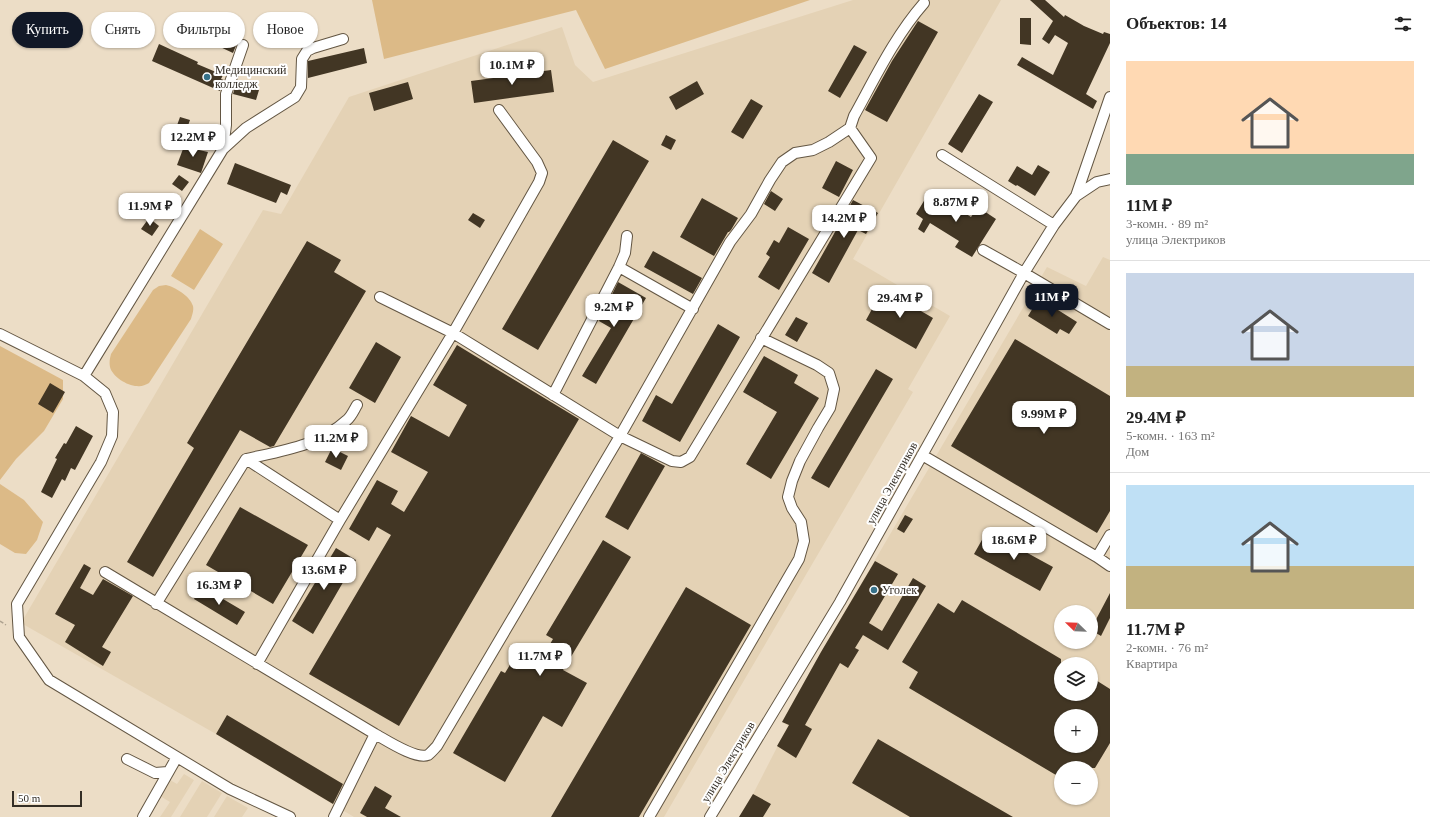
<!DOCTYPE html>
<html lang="ru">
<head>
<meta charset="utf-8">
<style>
  :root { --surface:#fff; --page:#f6f6f6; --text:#222; --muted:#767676; --line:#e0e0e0; --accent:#111827 }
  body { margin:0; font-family:Georgia,serif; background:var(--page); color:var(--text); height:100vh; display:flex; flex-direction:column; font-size:15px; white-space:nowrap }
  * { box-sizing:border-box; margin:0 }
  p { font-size:13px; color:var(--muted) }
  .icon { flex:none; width:22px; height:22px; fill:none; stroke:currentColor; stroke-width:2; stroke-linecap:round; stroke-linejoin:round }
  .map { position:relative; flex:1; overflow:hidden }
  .side { display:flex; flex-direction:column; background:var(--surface); width:320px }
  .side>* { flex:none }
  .hud { position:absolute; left:12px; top:12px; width:380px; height:36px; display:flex; gap:8px }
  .needle { width:26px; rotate:293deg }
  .fabs { position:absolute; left:1054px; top:605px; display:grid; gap:8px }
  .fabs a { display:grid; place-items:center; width:44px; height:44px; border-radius:50%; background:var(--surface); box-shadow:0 1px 3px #0004; font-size:20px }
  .scale { position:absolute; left:12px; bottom:10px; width:70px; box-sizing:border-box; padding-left:4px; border:2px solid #342e26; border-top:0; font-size:11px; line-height:14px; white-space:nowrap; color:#342e26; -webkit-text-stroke:3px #fff; paint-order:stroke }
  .price { position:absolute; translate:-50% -34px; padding:0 9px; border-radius:8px; background:#fff; color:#222; font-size:13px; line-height:26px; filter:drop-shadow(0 1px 2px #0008) }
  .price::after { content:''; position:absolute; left:50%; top:24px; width:12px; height:9px; margin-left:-6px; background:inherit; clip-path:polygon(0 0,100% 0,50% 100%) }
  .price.selected { background:var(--accent); color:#fff }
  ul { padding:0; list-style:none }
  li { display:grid; align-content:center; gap:8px; height:212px; padding:0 16px }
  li+li { border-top:1px solid var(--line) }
  li span { display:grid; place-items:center; height:124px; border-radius:0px; color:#555 }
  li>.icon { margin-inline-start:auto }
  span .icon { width:72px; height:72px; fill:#fffc; stroke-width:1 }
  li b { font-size:17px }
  h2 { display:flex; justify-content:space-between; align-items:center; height:48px; padding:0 16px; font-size:17px }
  .pill { padding:0 14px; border-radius:18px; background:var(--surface); box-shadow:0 1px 3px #0004; font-size:14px; line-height:36px }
  .pill.selected { background:var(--accent); color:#fff }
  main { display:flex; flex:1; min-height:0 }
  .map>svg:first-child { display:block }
  .built { fill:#e4d2b5; fill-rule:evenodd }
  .green { fill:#dcba87 }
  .building { fill:#423624; fill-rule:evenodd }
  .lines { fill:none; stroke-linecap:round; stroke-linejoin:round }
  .minor-casing { stroke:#635643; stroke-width:12 }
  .path { stroke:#aea290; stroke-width:1.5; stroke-dasharray:4 2; stroke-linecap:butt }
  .minor { stroke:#fff; stroke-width:10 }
  .poi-dot { fill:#37728a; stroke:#fff; stroke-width:1.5 }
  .labels { text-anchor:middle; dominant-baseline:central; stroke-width:4; stroke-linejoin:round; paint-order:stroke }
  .poi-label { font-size:12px; fill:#342e26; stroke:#fff; text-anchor:start }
  .street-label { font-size:12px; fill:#342e26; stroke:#fff }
</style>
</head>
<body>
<main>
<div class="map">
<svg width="1110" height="817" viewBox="0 0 1110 817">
  <rect width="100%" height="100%" fill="#ecddc6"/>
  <path class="built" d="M853 0H1001L853 259 950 316 908 389 913 392 664 817H354L216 734 21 623 263 210 281 214 349 97 562 27 575 65 593 82Z
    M1103 257 1110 260V817H739L753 794 788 726 782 722 821 652 1047 267 1086 286ZM1061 612H1091V642H1061ZM1061 664H1091V694H1061ZM1061 716H1091V746H1061ZM1061 768H1091V798H1061Z
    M184 774 194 780 171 817H160L170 802 160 796 170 780 177 784Z
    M202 781 222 793 207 817H180Z
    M227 796 248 808 242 817H214Z"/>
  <path class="green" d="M372 0H810L605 69 576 10 384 59Z
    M200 229 223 244 194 290 171 276Z
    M166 285C175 287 190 296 193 306 194 311 192 315 191 319L149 383C145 385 141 387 137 386 127 386 112 376 110 367 109 362 110 358 111 354L153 290 159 286Z
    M0 346 63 380V399L44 431 16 459 0 480Z
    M0 484 24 500 43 522 37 540 26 554 15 553 0 544Z"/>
  <path class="building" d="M1030 0H1045L1064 17 1065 15 1084 26 1103 34 1104 32 1110 34V43L1086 94 1097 101 1093 109 1017 65 1022 57 1053 75 1068 43 1055 35 1049 44 1042 39 1053 21Z
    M192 13 243 36 237 43 233 53 184 30Z
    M1020 18H1031V45L1020 44Z
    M918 21 938 32 887 122 865 110 892 61Z
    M159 44 198 62 197 64 223 75 221 79 224 80 220 91 152 61Z
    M854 45 867 52 840 98 828 91Z
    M364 48 367 63 308 78V61Z
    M551 70 554 92 474 103 471 81Z
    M697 81 704 94 676 110 669 97Z
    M408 82 413 99 374 111 369 93Z
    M236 84 259 90 256 100 233 94Z
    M979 94 993 102 962 153 948 144Z
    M751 99 763 106 743 139 731 132Z
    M180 117 190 120 185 134 175 131Z
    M666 135 676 140 671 150 661 145Z
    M613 140 649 161 538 350 502 329Z
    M186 141 200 147 199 150 208 152 201 173 177 165Z
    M836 161 853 170 839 197 822 188Z
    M235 163 291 185 287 195 281 192 276 203 227 184Z
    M1038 165 1050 172 1035 196 1017 185 1016 186 1008 181 1017 166 1032 175Z
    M179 175 189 182 182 191 172 184Z
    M771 191 783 199 775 211 764 204Z
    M930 191 971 217 978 207 996 219 972 257 955 247 959 241 930 223 924 233 918 229 923 219 916 214Z
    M164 196 175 204 169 213 158 206Z
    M702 198 738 218 731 230 729 232H728L714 256 680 237Z
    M853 200 878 213 866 234 858 230 829 283 812 273Z
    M473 213 485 220 480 228 468 220Z
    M149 218 159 226 152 236 141 229Z
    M788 227 809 239 779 290 758 277 770 257 766 254 774 240 779 243Z
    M307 241 341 260 334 272 366 291 274 446 270 447 240 430 153 577 127 562 194 448 187 443Z
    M653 251 702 278 693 294 644 267Z
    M618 282 646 298 596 384 582 376 611 328 599 321Z
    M883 289 933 318 916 349 866 320Z
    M1039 298 1077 322 1069 334 1060 329 1057 334 1028 316Z
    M796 317 808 323 797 342 785 335Z
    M718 324 740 337 680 442 642 421 656 395 672 404Z
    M1015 339 1110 396V511L1097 533 951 446Z
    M376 342 401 357 375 403 349 388Z
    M457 345 579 419 399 726 309 674 391 535 377 527 369 541 349 529 377 480 398 491 391 504 404 512 428 472 391 452 411 416 449 437 467 405 433 385Z
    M764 356 798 375 794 383 819 398 771 479 746 464 777 412 743 392Z
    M876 369 893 379 829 488 811 478Z
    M50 383 65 392 53 413 38 404Z
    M76 426 93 436 75 470 71 468 65 481 62 479 52 498 41 492 57 459 55 458 64 443 66 444Z
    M332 448 348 456 341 470 325 462Z
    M641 453 665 466 628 530 605 517Z
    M240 507 308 545 273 604 206 565Z
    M905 515 913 519 904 533 897 529Z
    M987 531 1053 567 1040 591 974 554Z
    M603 540 631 557 563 670 587 683 562 727 543 716 505 782 453 753 501 671 505 673 514 658 535 669 553 639 546 635Z
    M336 548 356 560 313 634 292 621Z
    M875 561 898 574 869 623 882 631 913 578 926 586 888 650 863 635 855 648 859 650 848 668 840 663 805 725 812 729 796 758 777 746 789 725 782 722 821 652Z
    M84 564 91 568 80 588 93 595 103 579 133 596 102 647 111 652 103 666 65 642 75 625 55 614Z
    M201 586 245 612 237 625 194 599Z
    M686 587 751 625 639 817H551Z
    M1110 593V618L1101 636 1091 630V629Z
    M962 600 1061 659V694H1091V677L1110 689V743L1095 768H1061V778L909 688 918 672 902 662 938 603 954 613ZM1061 716H1091V746H1061Z
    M227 715 343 784 333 804 216 734Z
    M878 739 1013 817H910L852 783Z
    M375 786 392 796 385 808 401 817H367L360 813Z
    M753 794 771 804 763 817H739Z"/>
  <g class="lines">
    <defs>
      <path id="minor" d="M223 149 226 125V94L243 45
        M942 155 1054 225
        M1076 196 1110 97
        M983 250 1024 273 1110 324
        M619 267 693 309
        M380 297 453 333 620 436 672 461 681 462 690 457 871 158 850 128 854 116C875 78 895 36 924 3
        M0 334 84 376 223 149 246 128 295 97 301 87 302 59 307 51 313 48 343 39
        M84 376 105 393 113 412 112 436 101 462 17 604 19 637 49 680 230 789 290 817
        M553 395 619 267 625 253 627 236
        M922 455 1097 557 1110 535
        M246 459 340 520
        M1097 557 1110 566
        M105 572 375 734C386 740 416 760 428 755 431 753 435 748 437 746L620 436 730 242 751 214 770 180 782 162 795 153 813 150 829 142 850 128
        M156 604 246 459C281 451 319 446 347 420 351 417 354 410 357 405
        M257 664 340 520 453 333 539 182 542 173 537 162 499 110
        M127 759 155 773 168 772
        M143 817 177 757
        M334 817 375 734
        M649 817 799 559 804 541 801 522 792 508 788 497 792 481 800 461 818 428 830 408 834 389 829 373 817 365 761 338
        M710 817 840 602 1024 273 1054 225 1076 196 1097 182 1110 179"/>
    </defs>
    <use href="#minor" class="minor-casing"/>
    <path class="path" d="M0 621 6 625"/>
    <use href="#minor" class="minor"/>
  </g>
  <g class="poi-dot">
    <circle cx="207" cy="77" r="4"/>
    <circle cx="874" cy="590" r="4"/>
  </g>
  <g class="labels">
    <g class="poi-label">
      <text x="215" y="70">Медицинский<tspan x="215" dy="14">колледж</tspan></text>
      <text x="882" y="590">Уголек</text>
    </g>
    <g class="street-label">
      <text transform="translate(892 483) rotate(-61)">улица Электриков</text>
      <text transform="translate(728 762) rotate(-59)">улица Электриков</text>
    </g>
  </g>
</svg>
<div class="fabs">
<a><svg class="needle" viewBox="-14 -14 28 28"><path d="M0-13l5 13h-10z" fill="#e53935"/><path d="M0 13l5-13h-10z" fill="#767676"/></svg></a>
<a><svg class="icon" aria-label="layers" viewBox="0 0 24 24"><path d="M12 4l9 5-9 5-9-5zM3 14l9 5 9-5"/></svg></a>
<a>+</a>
<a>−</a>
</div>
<div class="scale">50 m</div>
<b class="price" style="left:512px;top:86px">10.1M ₽</b>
<b class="price" style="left:193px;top:158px">12.2M ₽</b>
<b class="price" style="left:956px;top:223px">8.87M ₽</b>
<b class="price" style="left:150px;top:227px">11.9M ₽</b>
<b class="price" style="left:844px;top:239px">14.2M ₽</b>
<b class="price selected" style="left:1052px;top:318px">11M ₽</b>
<b class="price" style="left:900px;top:319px">29.4M ₽</b>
<b class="price" style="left:614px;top:328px">9.2M ₽</b>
<b class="price" style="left:1044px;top:435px">9.99M ₽</b>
<b class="price" style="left:336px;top:459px">11.2M ₽</b>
<b class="price" style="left:1014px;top:561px">18.6M ₽</b>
<b class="price" style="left:324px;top:591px">13.6M ₽</b>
<b class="price" style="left:219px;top:606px">16.3M ₽</b>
<b class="price" style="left:540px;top:677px">11.7M ₽</b>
<div class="hud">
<a class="pill selected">Купить</a>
<a class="pill">Снять</a>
<a class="pill">Фильтры</a>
<a class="pill">Новое</a>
</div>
</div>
<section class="side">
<h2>Объектов: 14<svg class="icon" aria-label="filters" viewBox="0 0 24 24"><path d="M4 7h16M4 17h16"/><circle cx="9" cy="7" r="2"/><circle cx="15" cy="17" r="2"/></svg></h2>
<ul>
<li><span style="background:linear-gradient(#ffd9b3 75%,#7fa58c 0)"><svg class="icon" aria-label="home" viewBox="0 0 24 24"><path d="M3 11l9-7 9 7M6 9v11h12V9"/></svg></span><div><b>11M ₽</b><p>3-комн. · 89 m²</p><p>улица Электриков</p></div></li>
<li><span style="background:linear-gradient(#c9d6e8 75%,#c2b280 0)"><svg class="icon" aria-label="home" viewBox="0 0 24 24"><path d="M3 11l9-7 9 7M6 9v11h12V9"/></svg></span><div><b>29.4M ₽</b><p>5-комн. · 163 m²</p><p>Дом</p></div></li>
<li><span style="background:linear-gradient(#bfe0f5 65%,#c2b280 0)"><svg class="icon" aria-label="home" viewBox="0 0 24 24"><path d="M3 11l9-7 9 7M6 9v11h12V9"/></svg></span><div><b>11.7M ₽</b><p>2-комн. · 76 m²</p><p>Квартира</p></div></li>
</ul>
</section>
</main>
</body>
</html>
